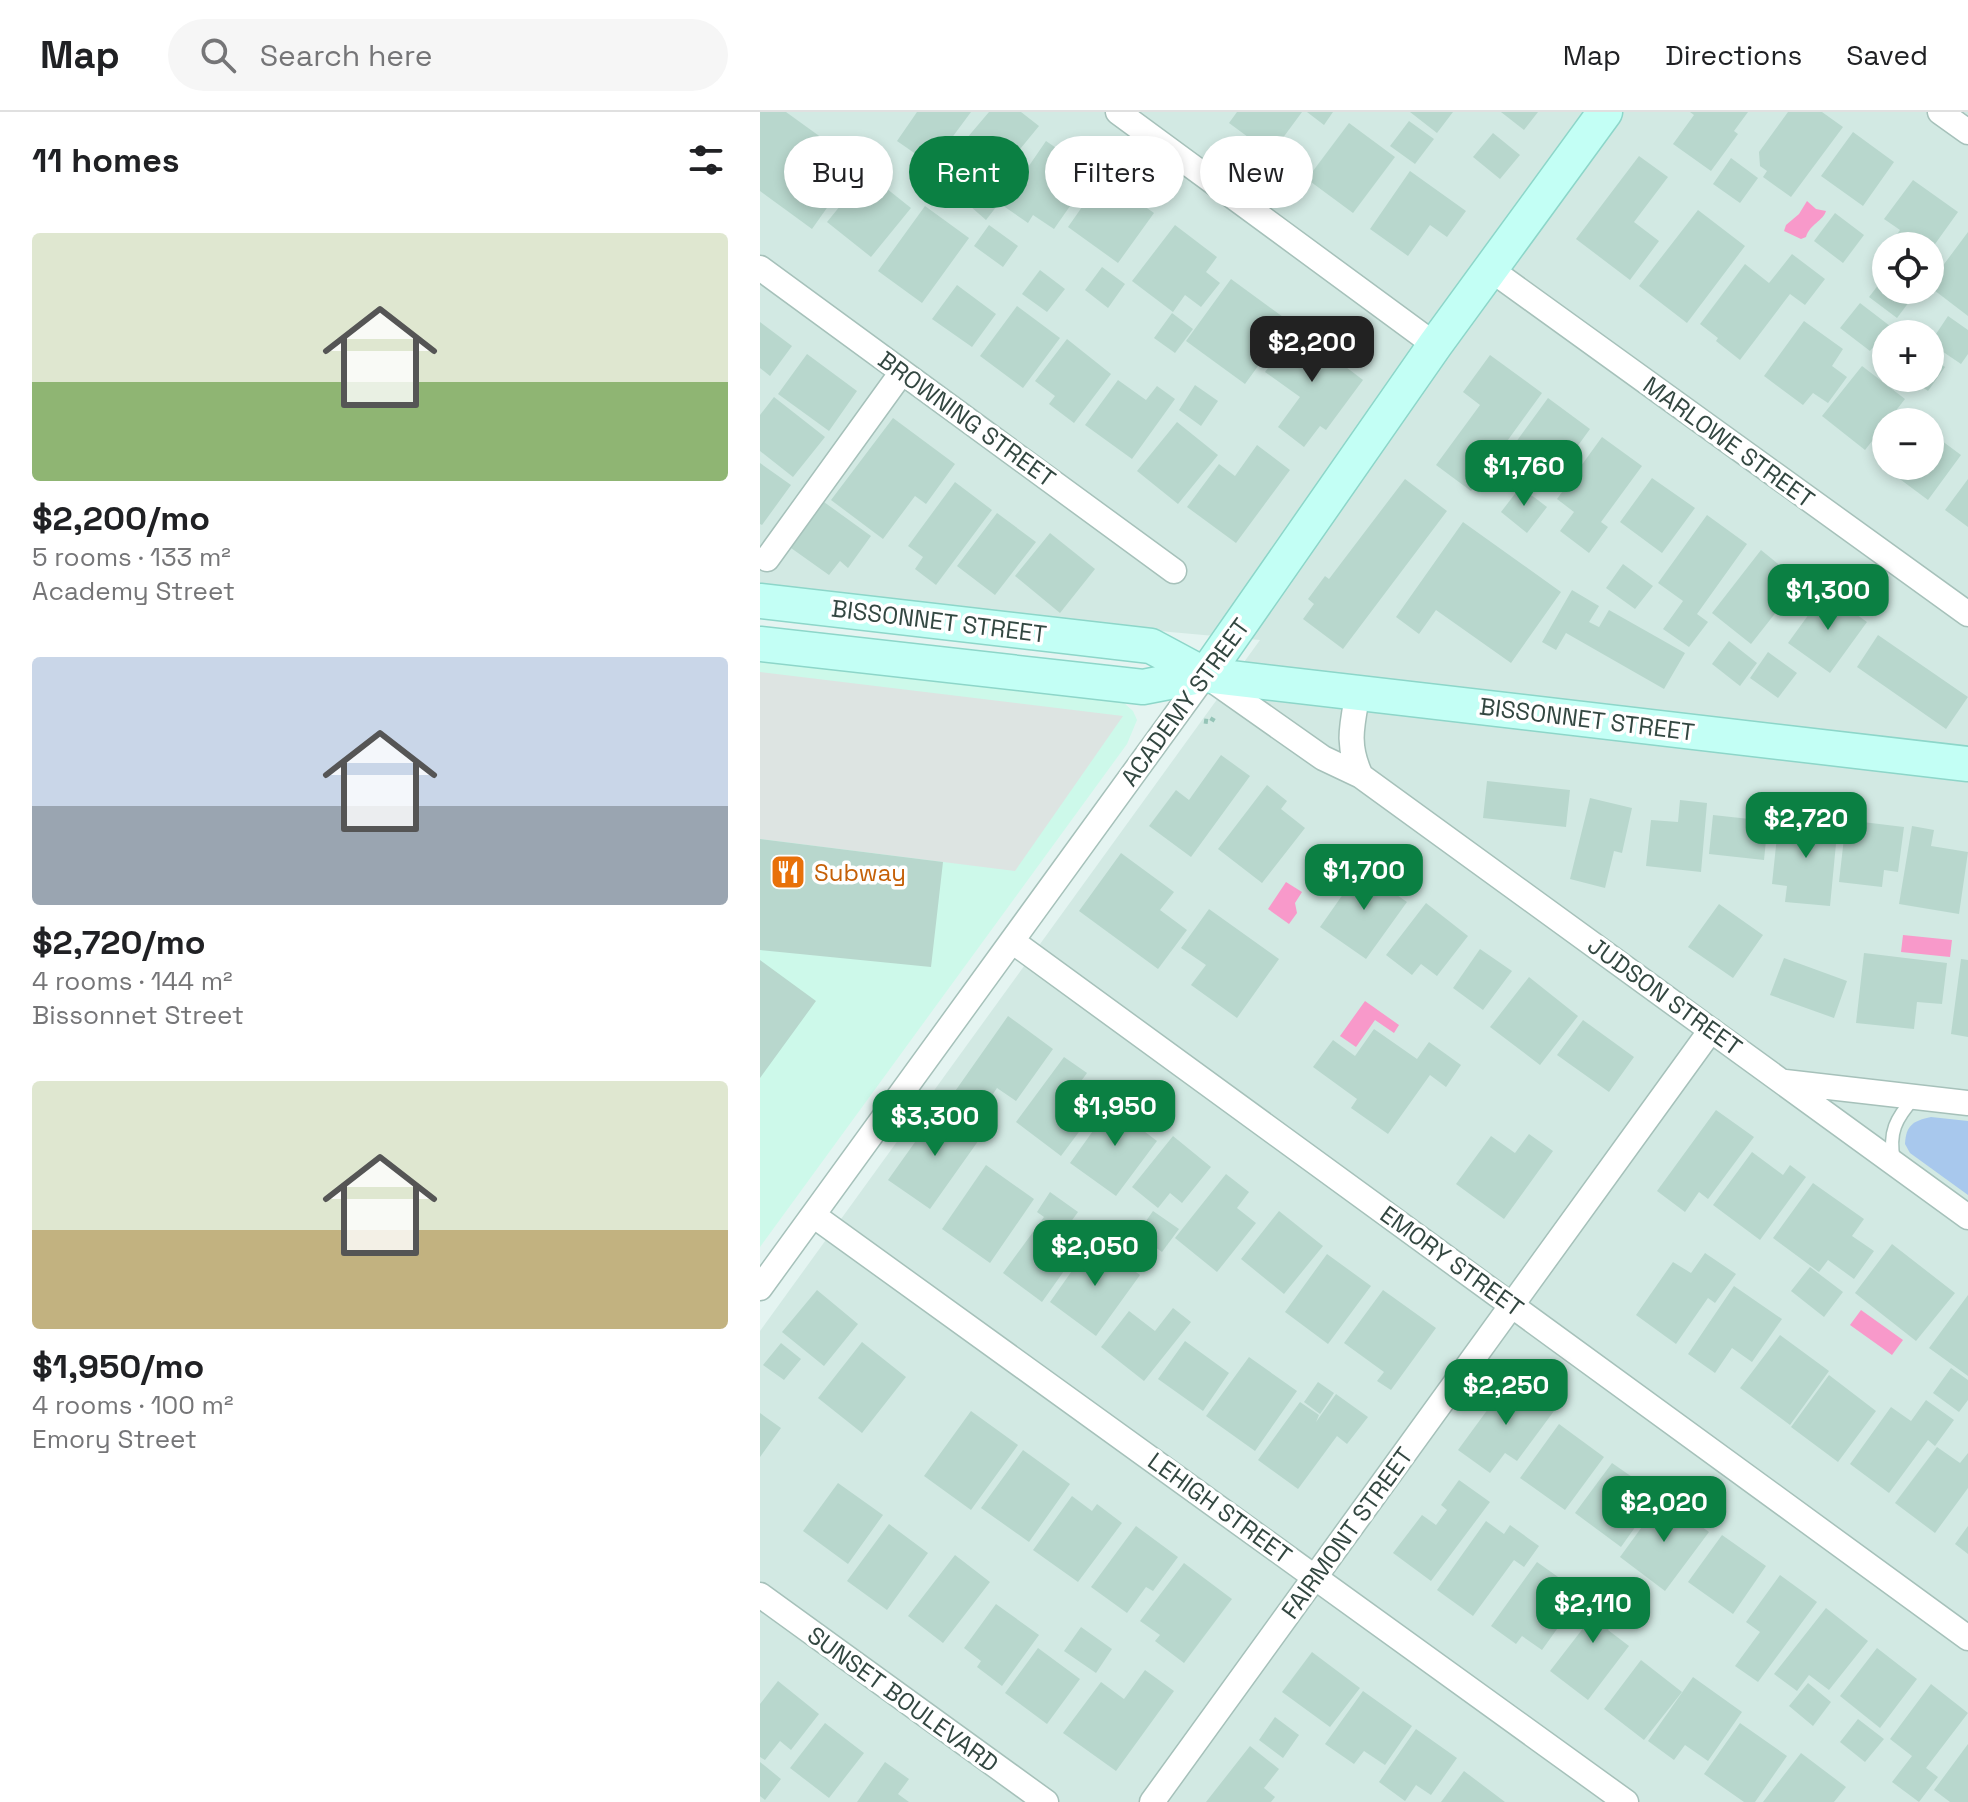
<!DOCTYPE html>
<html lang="en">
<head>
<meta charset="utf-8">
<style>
  :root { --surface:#fff; --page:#f6f6f6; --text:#202124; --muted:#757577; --line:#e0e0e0; --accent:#0b8043 }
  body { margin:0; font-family:"Space Grotesk",sans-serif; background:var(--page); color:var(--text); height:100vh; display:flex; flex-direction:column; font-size:30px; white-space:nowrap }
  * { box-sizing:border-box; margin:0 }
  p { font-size:26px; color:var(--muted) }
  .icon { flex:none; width:44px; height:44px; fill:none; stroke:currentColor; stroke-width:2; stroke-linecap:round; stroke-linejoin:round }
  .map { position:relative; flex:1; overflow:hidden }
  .panel { display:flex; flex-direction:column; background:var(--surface); width:760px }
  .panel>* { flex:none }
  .top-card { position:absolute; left:24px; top:24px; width:760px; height:72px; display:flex; gap:16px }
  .tools { position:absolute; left:1112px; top:120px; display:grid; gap:16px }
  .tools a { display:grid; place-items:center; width:72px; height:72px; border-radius:50%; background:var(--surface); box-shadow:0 4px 12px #0003; font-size:40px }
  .price { position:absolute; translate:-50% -68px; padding:0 18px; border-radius:16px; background:var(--accent); color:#fff; font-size:26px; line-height:52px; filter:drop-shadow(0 2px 4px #0008) }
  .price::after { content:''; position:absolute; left:50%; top:48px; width:24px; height:18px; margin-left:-12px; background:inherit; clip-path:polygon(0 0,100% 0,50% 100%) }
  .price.on { background:#222; color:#fff }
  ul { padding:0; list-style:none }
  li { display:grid; align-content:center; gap:16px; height:424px; padding:0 32px }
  li span { display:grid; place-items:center; height:248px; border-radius:8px; color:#555 }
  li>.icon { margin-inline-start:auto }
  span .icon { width:144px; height:144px; fill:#fffc; stroke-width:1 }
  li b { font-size:34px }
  h2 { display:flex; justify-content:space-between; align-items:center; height:96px; padding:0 32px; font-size:34px }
  .tag { padding:0 28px; border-radius:36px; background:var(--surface); box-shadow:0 4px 12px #0003; font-size:28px; line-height:72px }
  .tag.on { background:var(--accent); color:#fff }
  header { display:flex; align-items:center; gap:48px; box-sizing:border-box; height:112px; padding:0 40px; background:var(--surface); border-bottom:2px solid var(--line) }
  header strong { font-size:38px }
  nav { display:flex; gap:44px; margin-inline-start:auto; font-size:28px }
  .search { width:560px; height:72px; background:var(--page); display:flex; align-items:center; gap:20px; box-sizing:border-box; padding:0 28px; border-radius:44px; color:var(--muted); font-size:30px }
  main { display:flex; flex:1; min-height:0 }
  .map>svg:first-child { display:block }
  .residential { fill:#d2e9e3; fill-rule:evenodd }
  .commercial { fill:#cdf9ea }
  .green { fill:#a8c8ed }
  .parking { fill:#dde4e2 }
  .water { fill:#f899ca }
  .building { fill:#b8d7cd }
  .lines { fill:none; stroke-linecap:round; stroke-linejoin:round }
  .lane-casing { stroke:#a6c1ba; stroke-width:15 }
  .street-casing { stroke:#a6c1ba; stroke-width:27 }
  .secondary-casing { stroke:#8dd6c9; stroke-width:37 }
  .path { stroke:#95c4b7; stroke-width:5; stroke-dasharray:4 4; stroke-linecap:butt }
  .lane { stroke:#fff; stroke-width:12 }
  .street { stroke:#fff; stroke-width:24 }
  .secondary { stroke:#c3fff5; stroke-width:34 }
  .labels { text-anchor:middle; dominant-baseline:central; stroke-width:7; stroke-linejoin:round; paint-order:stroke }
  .street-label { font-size:24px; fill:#334741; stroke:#fff }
  .food-label { font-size:24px; fill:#c56008; stroke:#fff; text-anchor:start }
</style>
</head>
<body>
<header>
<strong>Map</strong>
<div class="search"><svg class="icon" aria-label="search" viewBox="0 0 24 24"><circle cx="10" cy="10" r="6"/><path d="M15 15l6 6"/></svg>Search here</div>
<nav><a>Map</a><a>Directions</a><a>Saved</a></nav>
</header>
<main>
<section class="panel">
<h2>11 homes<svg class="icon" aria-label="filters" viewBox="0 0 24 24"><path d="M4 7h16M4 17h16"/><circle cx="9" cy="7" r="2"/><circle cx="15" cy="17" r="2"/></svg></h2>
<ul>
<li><span style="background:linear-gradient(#dfe7d0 60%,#8fb573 0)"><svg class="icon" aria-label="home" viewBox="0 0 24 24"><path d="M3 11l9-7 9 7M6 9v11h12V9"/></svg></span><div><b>$2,200/mo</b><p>5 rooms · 133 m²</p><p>Academy Street</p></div></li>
<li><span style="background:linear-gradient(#c9d6e8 60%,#9aa5b1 0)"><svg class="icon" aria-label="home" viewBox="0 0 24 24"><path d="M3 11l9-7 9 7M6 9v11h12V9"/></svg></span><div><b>$2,720/mo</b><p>4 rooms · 144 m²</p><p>Bissonnet Street</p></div></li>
<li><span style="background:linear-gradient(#dfe7d0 60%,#c2b280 0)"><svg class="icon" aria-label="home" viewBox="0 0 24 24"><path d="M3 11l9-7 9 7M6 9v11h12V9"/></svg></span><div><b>$1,950/mo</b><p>4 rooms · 100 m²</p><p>Emory Street</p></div></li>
</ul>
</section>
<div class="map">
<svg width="1208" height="1690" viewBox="0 0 1208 1690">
  <rect width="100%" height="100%" fill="#e4f4f1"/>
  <path class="residential" d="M0 0H1208V1690H0V1219L500 528 410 520 0 472ZM1126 134H1170V178H1126ZM1126 222H1170V266H1126ZM1126 310H1170V354H1126Z"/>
  <path class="commercial" d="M0 548 364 591 373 599 377 608 367 632 0 1135Z"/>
  <path class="green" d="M1171 1005 1208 1009V1083L1150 1041 1145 1032C1146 1013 1153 1009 1171 1005Z"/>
  <path class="parking" d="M0 560 363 604 255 759 0 727Z"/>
  <path class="water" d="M1047 89 1056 97 1066 99C1063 109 1050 112 1046 125L1041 127 1024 119 1026 113 1039 102Z
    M526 770 542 780 535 791 537 801 529 812 508 797Z
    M1143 823 1192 828 1190 845 1141 840Z
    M605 889 639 913 634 921 615 908 596 935 580 924Z
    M1101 1198 1143 1228 1132 1243 1090 1213Z"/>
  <path class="building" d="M0 0H26L98 52 52 117 0 79Z
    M157 0H211L188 31 179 25 163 47 137 29Z
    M229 0H261L279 14 238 64 201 33Z
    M477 0H542L511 42 469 11Z
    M547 0H573L564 13Z
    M650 0H693L677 21Z
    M741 0H778L764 18Z
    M930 0H988L974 19 978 22 951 59 913 32 934 3Z
    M1028 0H1062L1083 15 1031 85 1003 65 1007 59 1000 54 999 40Z
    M649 9 674 27 655 52 630 34Z
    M589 11 635 45 593 101 547 67Z
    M1093 20 1134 50 1103 94 1061 64Z
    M733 21 760 43 740 67 713 45Z
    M286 29 333 61 294 117 273 103 268 111 242 93Z
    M879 44 908 65 874 110 899 129 870 168 816 127Z
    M971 46 998 66 980 91 953 72Z
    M650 59 706 99 687 125 670 113 648 144 610 117Z
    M107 61 151 96 111 145 67 110Z
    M222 61 247 81 226 108 202 87Z
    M343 65 394 101 358 151 308 115Z
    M1153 68 1198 100 1170 139V134H1129L1140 118 1124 107Z
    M165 94 209 126 162 191 118 159Z
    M938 98 985 134 927 211 879 174Z
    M1075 101 1104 123 1083 151 1054 129Z
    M229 113 258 134 243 155 214 134Z
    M415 113 457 145 446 160 460 171 441 195 425 183 413 200 372 169Z
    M1208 120V204L1170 175V171Z
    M1032 142 1065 167 1045 193 1030 182 980 248 956 229 958 226 940 212 985 152 1009 171Z
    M342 155 365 172 348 196 325 178Z
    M280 158 305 177 287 200 262 182Z
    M1126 163V178H1150L1155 182 1137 206 1109 185Z
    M471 167 530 210 485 272 426 229Z
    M197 173 236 202 212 235 172 207Z
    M1100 191 1130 214 1110 239 1080 216Z
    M257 194 300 226 263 276 220 244Z
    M412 201 433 217 415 241 394 226Z
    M1188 204 1208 218V242L1201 252 1170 231Z
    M1044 209 1083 237 1072 254 1087 265 1068 291 1053 281 1043 293 1004 264Z
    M0 210 32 234 10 264 0 256Z
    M540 212 586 246 582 252 603 268 566 318 560 314 544 335 518 315 540 285 505 260Z
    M307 227 351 262 314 311 289 292 295 284 275 269Z
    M47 242 97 279 69 319 18 282Z
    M730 243 782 281 711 379 676 353 720 293 703 280Z
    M1170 244 1185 255 1168 279 1150 266H1170Z
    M1102 254 1145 287 1105 338 1062 304Z
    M358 268 386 288 397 274 415 287 372 347 325 313Z
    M435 273 458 289 441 314 419 298Z
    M14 285 65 325 33 365 0 339V303Z
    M788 286 830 317 790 372 748 341Z
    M133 306 195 352 166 392 155 384 123 427 71 388Z
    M417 310 458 343 418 392 377 359Z
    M1170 320 1201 343 1168 388 1121 353 1126 345V354H1170Z
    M842 325 882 354 841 410 848 415 829 441 800 419 814 400 797 387Z
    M497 333 530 358 476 431 427 395 459 352 475 364Z
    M0 351 31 373 2 413 0 412Z
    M768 365 773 370 766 379 787 395 767 421 741 400Z
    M892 366 935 396 902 441 860 410Z
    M645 367 687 399 583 537 543 507 554 492 548 487 565 464 569 467Z
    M1208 367V415L1185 398Z
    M195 370 232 398 176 473 155 457 163 445 148 434Z
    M64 390 111 424 88 456 80 449 69 463 31 436Z
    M237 401 276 430 235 483 197 454Z
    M947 403 987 432 937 502 948 510 929 535 903 517 923 489 898 471Z
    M703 410 801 480 751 551 676 498 659 522 636 505Z
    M290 421 335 457 300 501 255 464Z
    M1001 438 1040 470 991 532 952 501Z
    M863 452 893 474 875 497 846 476Z
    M812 478 839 494 829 510 839 515 849 498 925 541 904 577 806 521 796 538 782 530Z
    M1065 480 1107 510 1070 561 1028 531Z
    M1118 523 1208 585 1186 617 1097 555Z
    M969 529 997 551 980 574 952 552Z
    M1008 540 1037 561 1018 586 990 566Z
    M461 643 490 664 431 745 389 714 416 678 429 688Z
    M727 669 810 678 806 715 723 706Z
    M507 673 527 689 521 697 545 716 502 771 458 737Z
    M830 686 872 696 862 741 854 739 845 776 810 767Z
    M920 688 947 691 941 760 886 754 891 708 918 710Z
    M953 703 1008 709 1004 748 949 742Z
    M1019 705 1078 711 1070 794 1025 790 1027 774 1012 772Z
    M1086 708 1144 715 1138 760 1124 758 1122 775 1079 770Z
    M1152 714 1174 718 1171 734 1208 740 1199 802 1139 792Z
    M0 727 183 750 171 855 0 838Z
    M361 741 414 780 400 798 427 818 398 857 319 799Z
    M607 748 624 760 617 769 647 790 606 847 560 815Z
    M666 791 708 824 677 864 661 852 652 863 626 843Z
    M959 792 1003 823 973 866 928 835Z
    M449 797 519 847 477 906 431 873 446 853 421 836Z
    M720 837 752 859 723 898 693 876Z
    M1104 841 1187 851 1182 892 1157 890 1154 917 1096 911Z
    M1024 846 1087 869 1074 906 1010 883Z
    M1201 847 1208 848V925L1191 922Z
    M0 848 56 889 0 966Z
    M769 865 818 904 780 953 730 915Z
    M248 904 293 937 256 989 237 976 218 1004 191 985Z
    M823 908 874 945 849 980 797 943Z
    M614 917 657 947 669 930 701 953 686 975 670 963 628 1022 591 996 597 987 553 955 573 928 595 944Z
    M304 945 327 961 319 972 342 989 301 1044 256 1010Z
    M358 984 383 1002 376 1013 397 1029 356 1084 310 1051Z
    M180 995 221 1025 170 1097 128 1068Z
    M956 998 994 1025 948 1087 939 1080 925 1100 897 1079Z
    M769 1022 793 1039 744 1107 696 1072 731 1024 755 1041Z
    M413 1024 451 1055 422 1091 410 1081 398 1096 372 1075Z
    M992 1040 1023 1063 1030 1053 1046 1065 1000 1128 953 1093Z
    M226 1053 274 1087 230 1151 182 1117Z
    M466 1062 489 1080 477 1096 496 1111 457 1160 415 1126Z
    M1053 1071 1104 1107 1092 1124 1114 1139 1094 1167 1068 1148 1059 1160 1013 1126Z
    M290 1080 318 1100 302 1122 321 1135 282 1190 243 1161 284 1105 277 1100Z
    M393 1099 419 1117 402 1140 377 1122Z
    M519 1099 563 1134 524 1182 481 1147Z
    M333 1129 380 1163 336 1224 290 1190Z
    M1132 1132 1195 1181 1156 1229 1095 1181Z
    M945 1141 976 1162 955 1191 948 1186 916 1232 876 1203 913 1150 931 1161Z
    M567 1142 611 1174 568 1232 525 1200Z
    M1050 1155 1083 1180 1064 1205 1031 1179Z
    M974 1174 1022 1207 992 1250 972 1236 955 1261 928 1242Z
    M57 1178 98 1212 64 1254 22 1220Z
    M623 1178 676 1216 631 1278 617 1269 624 1260 584 1231Z
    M1208 1183V1264L1169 1236Z
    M413 1196 431 1210 384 1269 341 1235 369 1199 395 1219Z
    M1020 1223 1069 1259 1030 1313 980 1276Z
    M425 1229 469 1261 443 1299 398 1267Z
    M102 1230 146 1265 102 1321 58 1286Z
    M21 1231 41 1247 24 1268 3 1253Z
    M489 1245 537 1279 495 1339 446 1304Z
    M1191 1256 1208 1268V1288L1199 1300 1173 1281Z
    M1069 1263 1116 1299 1078 1350 1031 1315Z
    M750 1267 794 1299 757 1349 745 1341 730 1361 698 1338Z
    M558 1270 574 1281 560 1302 544 1290Z
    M576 1282 608 1305 587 1332 577 1324 538 1377 498 1348 540 1290 559 1303 556 1310Z
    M1166 1288 1194 1308 1175 1334 1168 1328 1129 1381 1090 1352 1131 1295 1151 1309Z
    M211 1299 258 1333 211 1398 164 1364Z
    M0 1301 21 1316 0 1345Z
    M799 1312 844 1345 805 1398 760 1366Z
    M1177 1335 1200 1351 1208 1341V1376L1175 1421 1135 1391Z
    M263 1338 310 1372 269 1430 221 1396Z
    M852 1351 898 1383 861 1435 815 1401Z
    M699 1368 730 1390 671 1469 633 1441 662 1403 676 1413 687 1398 681 1393Z
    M78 1371 123 1403 88 1452 43 1419Z
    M312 1384 332 1399 337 1392 362 1411 318 1470 273 1438Z
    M903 1386 949 1420 905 1479 860 1445Z
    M726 1409 744 1422 750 1413 779 1434 764 1455 754 1448 713 1504 677 1478Z
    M129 1412 168 1441 127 1498 87 1469Z
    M376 1414 418 1445 393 1479 386 1475 367 1501 331 1475Z
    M1208 1414V1442L1195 1432Z
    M962 1423 1006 1454 973 1502 928 1470Z
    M195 1443 230 1470 183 1531 148 1504Z
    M777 1450 822 1482 782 1538 762 1524 756 1532 731 1514Z
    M424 1451 472 1487 424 1551 395 1529 400 1523 380 1509Z
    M1020 1463 1057 1490 998 1570 975 1554 1000 1520 986 1510Z
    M842 1471 868 1491 848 1518 869 1534 828 1588 790 1559 831 1506 821 1497Z
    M236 1492 279 1523 242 1574 217 1555 221 1549 204 1536Z
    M1066 1496 1108 1529 1069 1578 1049 1563 1037 1579 1014 1562Z
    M321 1515 352 1537 336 1561 304 1539Z
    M278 1536 320 1567 287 1612 245 1581Z
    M1117 1536 1157 1567 1120 1616 1080 1584Z
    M552 1540 600 1576 570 1615 522 1580Z
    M881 1548 922 1580 884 1628 844 1597Z
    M385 1558 414 1579 356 1659 303 1621 341 1570 364 1587Z
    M933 1565 982 1600 948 1649 925 1633 914 1648 888 1629Z
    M18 1569 59 1602 31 1638 20 1629 5 1648 0 1645V1592Z
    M1048 1571 1071 1590 1053 1614 1029 1594Z
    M1171 1572 1208 1601 1166 1656 1178 1665 1159 1690 1132 1670 1152 1644 1130 1627Z
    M603 1579 652 1614 625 1653 604 1639 594 1652 565 1632Z
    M515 1605 539 1623 523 1646 499 1628Z
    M1098 1607 1124 1627 1105 1650 1080 1630Z
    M65 1611 104 1641 69 1686 30 1656Z
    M980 1611 1027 1644 995 1690H984L944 1662Z
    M656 1617 697 1646 671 1683 656 1673 645 1689 619 1670Z
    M1208 1632V1690H1190L1174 1678Z
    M490 1634 519 1657 504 1676 515 1685 511 1690H446Z
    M1041 1641 1086 1675 1074 1690H1003Z
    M0 1650 21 1667 5 1688 0 1684Z
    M125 1650 149 1667 138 1682 149 1690H97Z
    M704 1659 745 1690H681Z"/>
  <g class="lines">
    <defs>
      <path id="lane" d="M1134 1048C1128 1021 1136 1006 1154 986"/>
      <path id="street" d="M358 0 675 233
        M1180 0 1208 20
        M0 156 414 459
        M730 157 1208 502
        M7 447 142 260
        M598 580C592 613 586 633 601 664
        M252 829 1208 1526
        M1025 970 1208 991
        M53 1103 866 1690
        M0 1176 445 563 563 646 601 664 1208 1105
        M0 1483 286 1690
        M392 1690 951 918"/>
      <path id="secondary" d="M0 489 391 534 445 563
        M0 532 383 575 445 563 1208 652
        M445 563 675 233 845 0"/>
    </defs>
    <use href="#lane" class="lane-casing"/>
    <use href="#street" class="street-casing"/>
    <use href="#secondary" class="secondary-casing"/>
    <path class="path" d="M444 609 451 610 454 605"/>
    <use href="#lane" class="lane"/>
    <use href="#street" class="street"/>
    <use href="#secondary" class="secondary"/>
  </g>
  <defs>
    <symbol id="restaurant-square" viewBox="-11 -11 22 22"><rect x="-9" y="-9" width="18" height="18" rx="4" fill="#e8710a" stroke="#fff"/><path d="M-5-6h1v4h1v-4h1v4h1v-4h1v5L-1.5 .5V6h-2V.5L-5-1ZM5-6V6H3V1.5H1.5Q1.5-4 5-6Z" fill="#fff"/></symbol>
  </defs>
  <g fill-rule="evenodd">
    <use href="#restaurant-square" x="8" y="740" width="40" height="40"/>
  </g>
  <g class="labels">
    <g class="street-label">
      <text transform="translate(207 307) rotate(36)">BROWNING STREET</text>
      <text transform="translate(969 330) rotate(36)">MARLOWE STREET</text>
      <text transform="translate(179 509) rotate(7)">BISSONNET STREET</text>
      <text transform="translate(425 590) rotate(-54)">ACADEMY STREET</text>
      <text transform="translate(827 607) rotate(7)">BISSONNET STREET</text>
      <text transform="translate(905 884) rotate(36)">JUDSON STREET</text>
      <text transform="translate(692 1149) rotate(36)">EMORY STREET</text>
      <text transform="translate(460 1396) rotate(36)">LEHIGH STREET</text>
      <text transform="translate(587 1421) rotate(-54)">FAIRMONT STREET</text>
      <text transform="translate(143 1587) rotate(36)">SUNSET BOULEVARD</text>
    </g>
    <g class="food-label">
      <text x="54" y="760">Subway</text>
    </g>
  </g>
</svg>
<div class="tools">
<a><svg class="icon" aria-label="locate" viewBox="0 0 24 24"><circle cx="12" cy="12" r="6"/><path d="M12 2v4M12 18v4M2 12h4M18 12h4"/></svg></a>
<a>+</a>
<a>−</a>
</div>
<b class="price on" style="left:552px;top:272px">$2,200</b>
<b class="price" style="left:764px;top:396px">$1,760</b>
<b class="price" style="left:1068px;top:520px">$1,300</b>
<b class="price" style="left:1046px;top:748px">$2,720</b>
<b class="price" style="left:604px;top:800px">$1,700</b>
<b class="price" style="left:355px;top:1036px">$1,950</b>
<b class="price" style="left:175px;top:1046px">$3,300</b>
<b class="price" style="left:335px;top:1176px">$2,050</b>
<b class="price" style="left:746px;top:1315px">$2,250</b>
<b class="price" style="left:904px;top:1432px">$2,020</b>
<b class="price" style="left:833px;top:1533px">$2,110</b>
<div class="top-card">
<a class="tag">Buy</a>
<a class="tag on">Rent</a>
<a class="tag">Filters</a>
<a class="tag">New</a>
</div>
</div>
</main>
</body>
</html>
